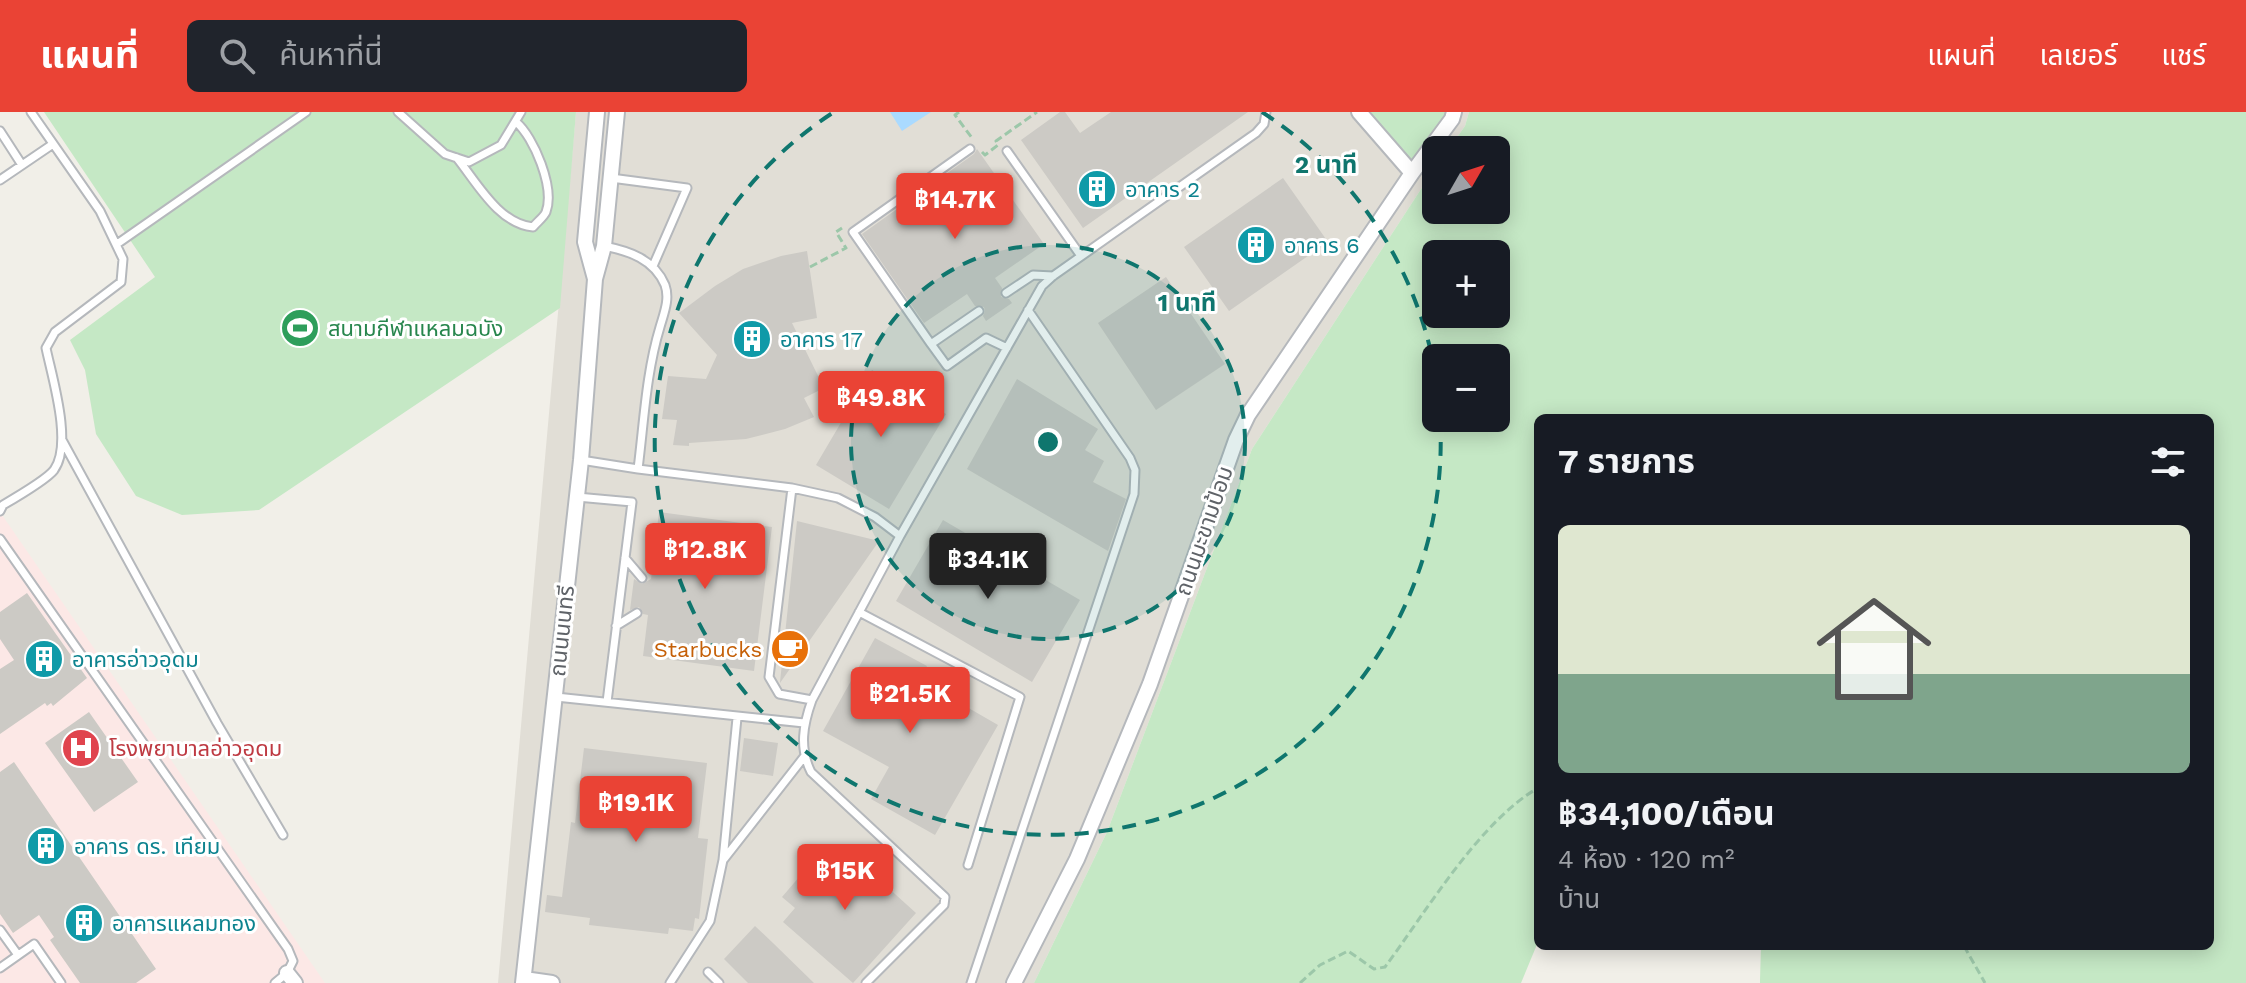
<!DOCTYPE html>
<html lang="th">
<head>
<meta charset="utf-8">
<style>
  :root { --surface:#171b24; --page:#20242c; --text:#f1f3f6; --muted:#9ea1a6; --line:#363941; --accent:#ea4335 }
  body { margin:0; font-family:"Work Sans","Noto Sans Thai",sans-serif; background:var(--page); color:var(--text); height:100vh; display:flex; flex-direction:column; font-size:30px; white-space:nowrap }
  * { box-sizing:border-box; margin:0 }
  p { font-size:26px; color:var(--muted) }
  .icon { flex:none; width:44px; height:44px; fill:none; stroke:currentColor; stroke-width:2; stroke-linecap:round; stroke-linejoin:round }
  .map { position:relative; flex:1; overflow:hidden }
  .details { position:absolute; left:1534px; top:302px; width:680px; height:536px; display:flex; flex-direction:column; background:var(--surface); border-radius:12px; box-shadow:0 4px 20px #0003 }
  .details>* { flex:none }
  .needle { width:52px; rotate:51deg }
  .buttons { position:absolute; left:1422px; top:24px; display:grid; gap:16px }
  .buttons a { display:grid; place-items:center; width:88px; height:88px; border-radius:12px; background:var(--surface); box-shadow:0 4px 20px #0003; font-size:40px }
  .price { position:absolute; translate:-50% -68px; padding:0 18px; border-radius:8px; background:var(--accent); color:#fff; font-size:26px; line-height:52px; filter:drop-shadow(0 2px 4px #0008) }
  .price::after { content:''; position:absolute; left:50%; top:48px; width:24px; height:18px; margin-left:-12px; background:inherit; clip-path:polygon(0 0,100% 0,50% 100%) }
  .price.current { background:#222; color:#fff }
  ul { padding:0; list-style:none }
  li { display:grid; align-content:center; gap:16px; height:424px; padding:0 24px }
  li+li { border-top:2px solid var(--line) }
  li span { display:grid; place-items:center; height:248px; border-radius:12px; color:#555 }
  li>.icon { margin-inline-start:auto }
  span .icon { width:144px; height:144px; fill:#fffc; stroke-width:1 }
  li b { font-size:34px }
  h2 { display:flex; justify-content:space-between; align-items:center; height:96px; padding:0 24px; font-size:34px }
  header { display:flex; align-items:center; gap:48px; box-sizing:border-box; height:112px; padding:0 40px; background:var(--accent); color:#fff }
  header strong { font-size:38px }
  nav { display:flex; gap:44px; margin-inline-start:auto; font-size:28px }
  .search { width:560px; height:72px; background:var(--page); display:flex; align-items:center; gap:20px; box-sizing:border-box; padding:0 28px; border-radius:12px; color:var(--muted); font-size:30px }
  .map>svg:first-child { display:block }
  .education { fill:#e1ded6 }
  .medical { fill:#fce8e6 }
  .green { fill:#c5e8c5; fill-rule:evenodd }
  .water { fill:#aadaff }
  .building { fill:#cccac5 }
  .lines { fill:none; stroke-linecap:round; stroke-linejoin:round }
  .service-casing { stroke:#b5b8bc; stroke-width:11 }
  .minor-casing { stroke:#b5b8bc; stroke-width:18 }
  .path { stroke:#9cc7a9; stroke-width:3; stroke-dasharray:8 4; stroke-linecap:butt }
  .service { stroke:#fff; stroke-width:7 }
  .minor { stroke:#fff; stroke-width:14 }
  .ring { fill:none; stroke:#0f766e; stroke-width:4; stroke-dasharray:14 10 }
  .labels { text-anchor:middle; dominant-baseline:central; stroke-width:6; stroke-linejoin:round; paint-order:stroke }
  .culture-label { font-size:22px; fill:#0d838f; stroke:#fff; text-anchor:start }
  .leisure-label { font-size:22px; fill:#27864d; stroke:#fff; text-anchor:start }
  .street-label { font-size:22px; fill:#5f6368; stroke:#fff }
  .food-label { font-size:22px; fill:#c56008; stroke:#fff; text-anchor:end }
  .health-label { font-size:22px; fill:#be3a42; stroke:#fff; text-anchor:start }
  .centre { fill:#0f766e; stroke:#fff; stroke-width:4 }
  .ring-label { font-size:24px; text-anchor:middle; font-weight:bold; fill:#0f766e; stroke:#fff; stroke-width:6; stroke-linejoin:round; paint-order:stroke }
</style>
</head>
<body>
<header>
<strong>แผนที่</strong>
<div class="search"><svg class="icon" aria-label="search" viewBox="0 0 24 24"><circle cx="10" cy="10" r="6"/><path d="M15 15l6 6"/></svg>ค้นหาที่นี่</div>
<nav><a>แผนที่</a><a>เลเยอร์</a><a>แชร์</a></nav>
</header>
<div class="map">
<svg width="2246" height="871" viewBox="0 0 2246 871">
  <rect width="100%" height="100%" fill="#f1efe8"/>
  <path class="education" d="M576 0H1469L1465 14 1448 38H1436V54L1252 337 1107 720 1034 871H498Z"/>
  <path class="medical" d="M0 400 325 871H0Z"/>
  <path class="green" d="M44 0H576L560 196 259 398 182 403 136 384 96 322 85 258 70 228 155 165Z
    M1359 0H1454L1412 61Z
    M1469 0H2246V871H1760V868L1761 834H2210V306H1538V830L1521 871H1034L1107 720 1252 337 1436 54V98H1496V38H1448L1465 14ZM1436 142H1496V202H1436ZM1496 246V306H1436V246Z"/>
  <path class="water" d="M890 0H931L902 19Z"/>
  <path class="building" d="M1060 0H1065L1080 21 1111 0H1248L1083 116 1021 28Z
    M977 37 1044 132 995 166 1002 176 1001 185 1009 187 1012 191 986 209 983 204 985 199 984 195 975 194 967 182 924 211 862 122 974 42Z
    M1283 66 1328 130 1229 199 1184 135Z
    M807 139 817 206 792 211 824 276 804 286 814 305 785 317 746 327 689 331V334L673 333 677 308 662 307 668 264 706 267 717 243 679 201 715 174 743 157 781 144Z
    M1166 165 1225 252 1156 298 1098 211Z
    M872 258 946 302 889 397 816 353Z
    M1017 267 1098 317 1085 338 1104 349 1093 370 1126 387 1108 439 967 357Z
    M659 400 772 415 754 559 643 544 648 503 643 502 639 495 630 498 634 467 642 472 651 467Z
    M943 408 1080 488 1032 570 896 489Z
    M797 409 879 429 780 571V570Z
    M27 481 87 566 53 594 51 591 47 594 45 591 0 622V557L14 548 0 527V500Z
    M875 526 927 554 920 568 998 613 935 723 871 687 889 655 823 619Z
    M89 600 138 670 94 700 45 631Z
    M744 626 778 631 773 664 740 659Z
    M584 636 707 651 698 726 708 727 699 807 695 806 693 819 669 816 668 822 589 813 590 806 545 800 547 783 562 785 571 710 575 711Z
    M14 650 156 857 136 871H80L50 828 54 825 39 803 13 821 0 802V660Z
    M824 736 831 742 844 736 916 801 853 871 783 810 795 796 782 785Z
    M755 814 773 831 814 871H748L724 847Z"/>
  <g class="lines">
    <defs>
      <path id="service" d="M398 0 445 42 469 50 501 33 521 0
        M0 19 22 53
        M1007 39 1081 144
        M457 46C477 71 499 112 533 115 537 110 544 105 546 100 555 76 534 25 516 10
        M611 66 687 76 653 154
        M0 68 53 32
        M117 132 306 0
        M604 134C629 139 654 147 665 173 670 187 664 201 660 215 646 261 644 310 638 357
        M1006 181 1033 163 1053 164
        M979 199 931 232 947 254 986 226 1007 236
        M931 232 853 120 970 37
        M62 328 217 611 283 723
        M581 348 638 357 792 376 838 386 875 405 900 424
        M792 376 769 565 779 582 812 588
        M577 385 632 390 607 590
        M0 399 3 393C15 386 47 367 54 358 73 332 52 265 46 236L55 220 121 170 123 147 100 99 31 0
        M0 427 288 837 293 849 287 861 275 871
        M625 446 642 466
        M859 500 1020 585 968 753
        M616 514 637 501
        M556 585 804 611
        M724 747 804 645
        M0 818 18 843
        M0 856 34 832 61 871
        M708 860 719 871
        M670 871 710 809 723 748 737 606
        M866 871 944 793 945 785 811 660C799 636 803 613 812 588L900 424 1042 174 1053 164 1256 21 1264 12 1266 0
        M971 871 1134 382 1135 358 1130 346 1028 198"/>
      <path id="minor" d="M1359 0 1412 61
        M595 167 585 130 597 0
        M287 861 295 871
        M524 867 552 871
        M523 871 581 348 595 167 604 134 617 0
        M1014 871 1077 747 1150 572 1236 328 1248 303 1412 61 1452 7 1454 0"/>
    </defs>
    <use href="#service" class="service-casing"/>
    <use href="#minor" class="minor-casing"/>
    <path class="path" d="M959 0 955 3 972 26
      M982 40 985 43 998 33 996 29 1037 0
      M810 155 846 136 836 120 842 116
      M1964 834 1985 871
      M1300 871 1320 853 1348 839 1374 857 1385 855C1426 800 1479 710 1538 676"/>
    <use href="#service" class="service"/>
    <use href="#minor" class="minor"/>
  </g>
  <circle cx="1048" cy="330" r="197" fill="#0f766e" fill-opacity=".12"/>
  <g class="ring">
    <circle cx="1048" cy="330" r="197"/>
    <path d="M1262 0A393 393 0 0 1 1436 265M1440 306A393 393 0 1 1 834 0"/>
  </g>
  <defs>
    <symbol id="building-disc" viewBox="-11 -11 22 22"><circle r="9.5" fill="#0f9aa8" stroke="#fff"/><path d="M-4-6H4V6H1V3H-1V6H-4ZM-2.5-4.3h1.7v1.8h-1.7ZM.8-4.3h1.7v1.8H.8ZM-2.5-1h1.7V.8h-1.7ZM.8-1h1.7V.8H.8Z" fill="#fff"/></symbol>
    <symbol id="stadium-disc" viewBox="-11 -11 22 22"><circle r="9.5" fill="#2e9e5b" stroke="#fff"/><path d="M0-5a6.5 5 0 1 0 0 10a6.5 5 0 1 0 0-10ZM-3.5-1.8h7v3.6h-7Z" fill="#fff"/></symbol>
    <symbol id="cafe-disc" viewBox="-11 -11 22 22"><circle r="9.5" fill="#e8710a" stroke="#fff"/><path d="M-5.5-4.5H6V0H3Q3 3.5 0 3.5H-2.5Q-5.5 3.5-5.5 0ZM3-3.2v2h1.7v-2ZM-6 4.5H4V6H-6Z" fill="#fff"/></symbol>
    <symbol id="hospital-disc" viewBox="-11 -11 22 22"><circle r="9.5" fill="#e0444e" stroke="#fff"/><path d="M-5-5h3v3.5h4V-5h3V5h-3V1.5h-4V5h-3Z" fill="#fff"/></symbol>
  </defs>
  <g fill-rule="evenodd">
    <use href="#building-disc" x="1075" y="55" width="44" height="44"/>
    <use href="#building-disc" x="1234" y="111" width="44" height="44"/>
    <use href="#stadium-disc" x="278" y="194" width="44" height="44"/>
    <use href="#building-disc" x="730" y="205" width="44" height="44"/>
    <use href="#cafe-disc" x="768" y="515" width="44" height="44"/>
    <use href="#building-disc" x="22" y="525" width="44" height="44"/>
    <use href="#hospital-disc" x="59" y="614" width="44" height="44"/>
    <use href="#building-disc" x="24" y="712" width="44" height="44"/>
    <use href="#building-disc" x="62" y="789" width="44" height="44"/>
  </g>
  <g class="labels">
    <g class="culture-label">
      <text x="1125" y="77">อาคาร 2</text>
      <text x="1284" y="133">อาคาร 6</text>
      <text x="780" y="227">อาคาร 17</text>
      <text x="72" y="547">อาคารอ่าวอุดม</text>
      <text x="74" y="734">อาคาร ดร. เทียม</text>
      <text x="112" y="811">อาคารแหลมทอง</text>
    </g>
    <g class="leisure-label">
      <text x="328" y="216">สนามกีฬาแหลมฉบัง</text>
    </g>
    <g class="street-label">
      <text transform="translate(1204 419) rotate(-71)">ถนนมะขามป้อม</text>
      <text transform="translate(562 519) rotate(-84)">ถนนนนทรี</text>
    </g>
    <g class="food-label">
      <text x="762" y="537">Starbucks</text>
    </g>
    <g class="health-label">
      <text x="109" y="636">โรงพยาบาลอ่าวอุดม</text>
    </g>
  </g>
  <circle cx="1048" cy="330" r="12" class="centre"/>
  <g class="ring-label">
    <text x="1326" y="61">2 นาที</text>
    <text x="1187" y="199">1 นาที</text>
  </g>
</svg>
<div class="buttons">
<a><svg class="needle" viewBox="-14 -14 28 28"><path d="M0-13l5 13h-10z" fill="#e53935"/><path d="M0 13l5-13h-10z" fill="#9ea1a6"/></svg></a>
<a>+</a>
<a>−</a>
</div>
<b class="price" style="left:955px;top:129px">฿14.7K</b>
<b class="price" style="left:881px;top:327px">฿49.8K</b>
<b class="price" style="left:705px;top:479px">฿12.8K</b>
<b class="price current" style="left:988px;top:489px">฿34.1K</b>
<b class="price" style="left:910px;top:623px">฿21.5K</b>
<b class="price" style="left:636px;top:732px">฿19.1K</b>
<b class="price" style="left:845px;top:800px">฿15K</b>
<section class="details">
<h2>7 รายการ<svg class="icon" aria-label="filters" viewBox="0 0 24 24"><path d="M4 7h16M4 17h16"/><circle cx="9" cy="7" r="2"/><circle cx="15" cy="17" r="2"/></svg></h2>
<ul>
<li><span style="background:linear-gradient(#dfe7d0 60%,#7fa58c 0)"><svg class="icon" aria-label="home" viewBox="0 0 24 24"><path d="M3 11l9-7 9 7M6 9v11h12V9"/></svg></span><div><b>฿34,100/เดือน</b><p>4 ห้อง · 120 m²</p><p>บ้าน</p></div></li>
</ul>
</section>
</div>
</body>
</html>
